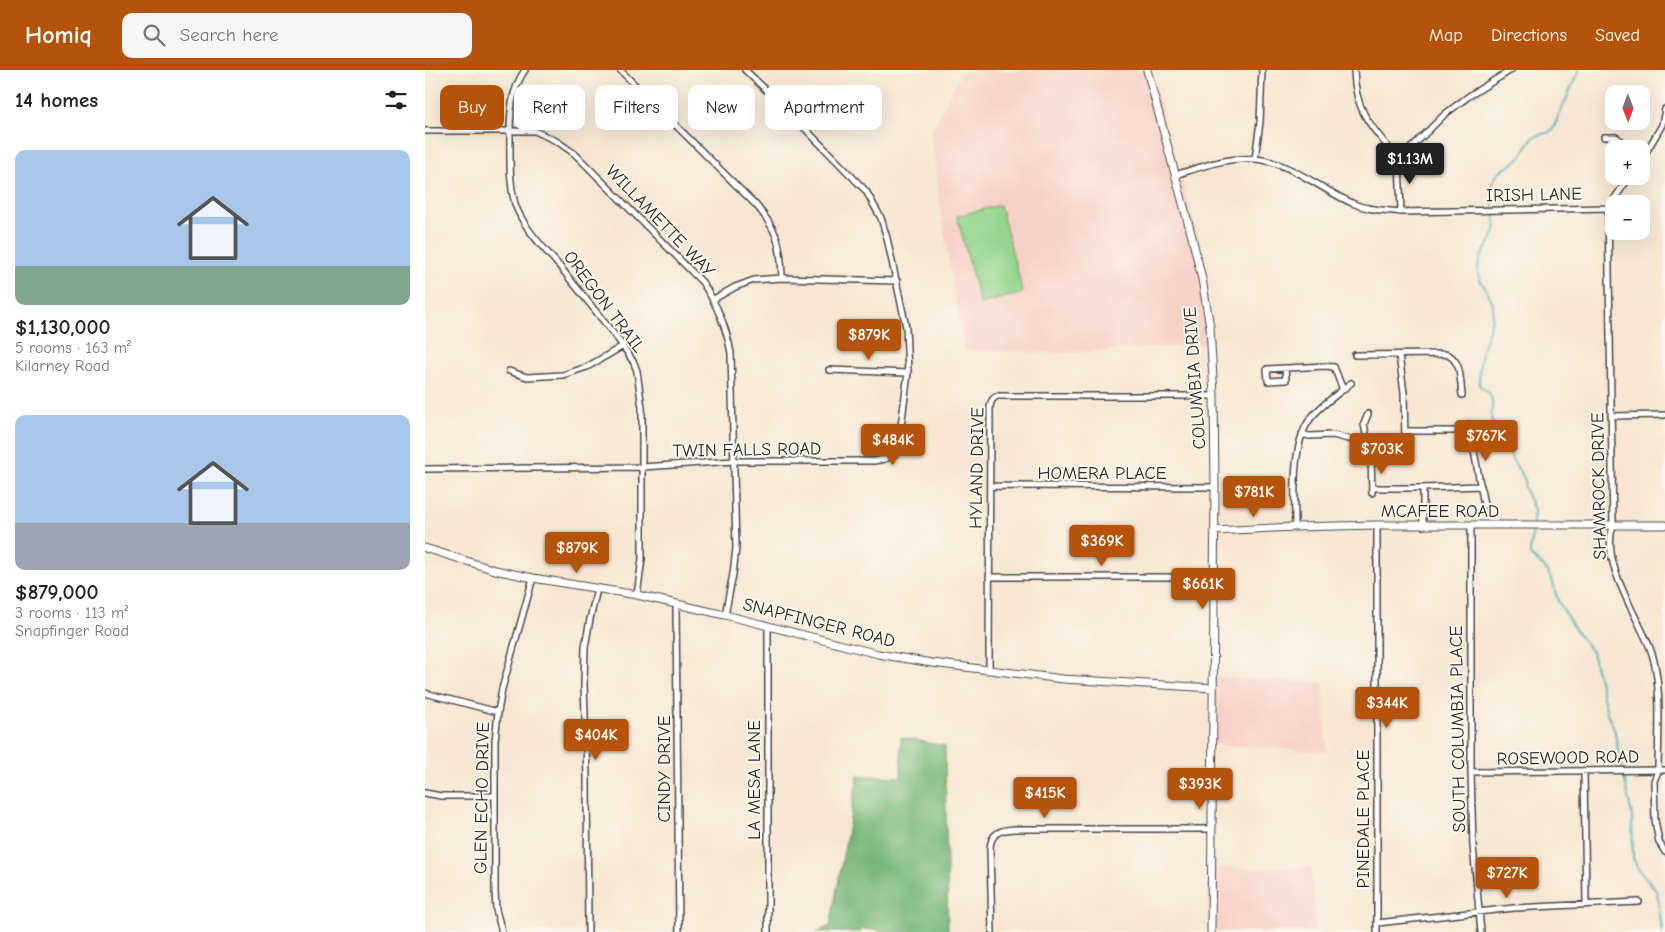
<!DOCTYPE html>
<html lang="en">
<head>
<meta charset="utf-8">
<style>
  :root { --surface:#fff; --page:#f6f6f6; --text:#222; --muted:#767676; --accent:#b45309 }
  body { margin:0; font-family:"Comic Neue",sans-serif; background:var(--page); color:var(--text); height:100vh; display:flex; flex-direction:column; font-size:19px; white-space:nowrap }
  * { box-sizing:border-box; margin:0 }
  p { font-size:16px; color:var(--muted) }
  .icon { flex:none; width:28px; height:28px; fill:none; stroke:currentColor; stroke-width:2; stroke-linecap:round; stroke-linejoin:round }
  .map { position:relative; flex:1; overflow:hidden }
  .panel { display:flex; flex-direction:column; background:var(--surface); width:425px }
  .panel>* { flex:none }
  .banner { position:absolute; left:15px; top:15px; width:475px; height:45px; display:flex; gap:10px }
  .needle { width:32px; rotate:179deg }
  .controls { position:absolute; left:1180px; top:15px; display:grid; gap:10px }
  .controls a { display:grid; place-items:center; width:45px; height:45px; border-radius:10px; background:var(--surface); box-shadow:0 5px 20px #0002; font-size:25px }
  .price { position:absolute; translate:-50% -42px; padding:0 11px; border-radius:5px; background:var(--accent); color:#fff; font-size:16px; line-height:32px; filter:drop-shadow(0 1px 2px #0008) }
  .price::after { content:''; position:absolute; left:50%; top:30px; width:15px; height:11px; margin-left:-8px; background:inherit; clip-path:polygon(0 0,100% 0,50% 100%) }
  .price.on { background:#222; color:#fff }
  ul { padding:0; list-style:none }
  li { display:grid; align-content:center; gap:10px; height:265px; padding:0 15px }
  li span { display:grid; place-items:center; height:155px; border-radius:10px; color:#555 }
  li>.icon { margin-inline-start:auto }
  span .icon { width:90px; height:90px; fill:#fffc; stroke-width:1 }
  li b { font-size:21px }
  h2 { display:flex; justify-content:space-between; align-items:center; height:60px; padding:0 15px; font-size:21px }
  .pill { padding:0 18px; border-radius:10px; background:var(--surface); box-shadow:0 5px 20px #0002; font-size:18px; line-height:45px }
  .pill.on { background:var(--accent); color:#fff }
  header { display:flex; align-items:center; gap:30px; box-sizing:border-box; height:70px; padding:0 25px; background:var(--accent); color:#fff }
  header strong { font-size:24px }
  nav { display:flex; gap:28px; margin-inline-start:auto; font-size:18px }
  .search { width:350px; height:45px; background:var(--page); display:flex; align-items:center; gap:12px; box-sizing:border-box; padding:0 18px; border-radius:10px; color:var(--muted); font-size:19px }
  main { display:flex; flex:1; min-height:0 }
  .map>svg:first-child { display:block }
  .built { fill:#f7d1c7 }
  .green { fill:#93d58c; stroke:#5f805c }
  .forest { fill:#76b678; stroke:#507052 }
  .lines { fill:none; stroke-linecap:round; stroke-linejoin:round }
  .stream { stroke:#3eafb7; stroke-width:2 }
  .street-casing { stroke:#4a4744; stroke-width:8 }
  .secondary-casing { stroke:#4a4744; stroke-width:9 }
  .street { stroke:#fff; stroke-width:5 }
  .secondary { stroke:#fff; stroke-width:7 }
  .labels { text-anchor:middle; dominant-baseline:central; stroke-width:4; stroke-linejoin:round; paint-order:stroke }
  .street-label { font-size:18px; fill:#2b2b2b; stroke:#fbf7ec }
</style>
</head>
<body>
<header>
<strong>Homiq</strong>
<div class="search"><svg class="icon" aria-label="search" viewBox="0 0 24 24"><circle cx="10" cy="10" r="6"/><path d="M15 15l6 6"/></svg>Search here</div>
<nav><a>Map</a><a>Directions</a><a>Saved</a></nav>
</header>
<main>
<section class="panel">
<h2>14 homes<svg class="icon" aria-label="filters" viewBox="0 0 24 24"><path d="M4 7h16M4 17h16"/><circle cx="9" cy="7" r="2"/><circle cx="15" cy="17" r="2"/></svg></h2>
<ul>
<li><span style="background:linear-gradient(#a9c7e8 75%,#7fa58c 0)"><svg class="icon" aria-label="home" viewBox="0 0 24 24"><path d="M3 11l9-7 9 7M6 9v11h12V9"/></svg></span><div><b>$1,130,000</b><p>5 rooms · 163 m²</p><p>Kilarney Road</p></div></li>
<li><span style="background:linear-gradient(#a9c7e8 70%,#9aa5b1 0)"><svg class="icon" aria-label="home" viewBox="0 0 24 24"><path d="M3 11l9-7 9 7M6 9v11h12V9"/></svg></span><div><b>$879,000</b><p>3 rooms · 113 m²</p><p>Snapfinger Road</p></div></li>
</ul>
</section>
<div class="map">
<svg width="1240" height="862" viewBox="0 0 1240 862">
  <rect width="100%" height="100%" fill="#fbf7ec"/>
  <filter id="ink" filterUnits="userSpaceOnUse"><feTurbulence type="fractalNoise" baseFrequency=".02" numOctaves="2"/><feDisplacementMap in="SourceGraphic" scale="10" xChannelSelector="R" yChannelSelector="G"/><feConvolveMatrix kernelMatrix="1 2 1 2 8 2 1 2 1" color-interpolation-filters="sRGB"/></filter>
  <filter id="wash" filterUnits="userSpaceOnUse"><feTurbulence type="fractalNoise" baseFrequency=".0096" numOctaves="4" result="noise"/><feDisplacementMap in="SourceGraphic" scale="20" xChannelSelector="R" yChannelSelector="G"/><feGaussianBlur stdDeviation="1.12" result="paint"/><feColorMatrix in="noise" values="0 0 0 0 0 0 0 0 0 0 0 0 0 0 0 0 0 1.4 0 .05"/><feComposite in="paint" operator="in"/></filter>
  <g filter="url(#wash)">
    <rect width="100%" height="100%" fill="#f7e7d2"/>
    <path class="built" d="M545 0H725L773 166 786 274 635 283 539 280 518 156 506 62 535 5Z
      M788 607 898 613 902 682 787 674Z
      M886 797 891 862H785L783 799Z"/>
    <path class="green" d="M575 135 598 223 555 234 532 146Z"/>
    <path class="forest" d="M476 667 520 676 523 862H475L436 859V862H391L405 856 433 705 476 707Z"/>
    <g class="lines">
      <path class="stream" d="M1108 453 1109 440 1099 417 1100 410 1085 386 1086 370 1080 359 1067 353C1064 344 1071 332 1064 323 1062 320 1057 318 1054 315 1054 301 1055 287 1059 274 1063 262 1069 249 1068 237 1068 224 1054 215 1053 202 1052 183 1066 177 1070 161 1072 149 1067 138 1067 127 1065 97 1083 102 1096 86 1100 80 1103 72 1109 67 1114 64 1121 64 1127 61L1154 0
        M1108 458 1105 482 1106 486 1119 497 1127 510 1133 531 1149 558 1167 582 1182 643 1189 659 1207 745 1208 788 1213 799 1232 821 1237 862"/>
    </g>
  </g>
  <g filter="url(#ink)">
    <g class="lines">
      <defs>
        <path id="street" d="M100 0C86 20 85 42 85 66 85 88 84 112 90 134 98 158 120 179 136 198 157 224 178 250 198 276L209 293 212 301 217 338V489L212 525
          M195 0 331 135C353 161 356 174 357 208
          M929 0C930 44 948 58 974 90
          M0 61H110L133 72 150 84 277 212C292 234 301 256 306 283L311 478 308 504 300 545
          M1179 67H1191L1208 79
          M830 89 835 52 837 0
          M1216 91 1237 55 1240 39
          M750 105C776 97 802 87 829 89 864 91 895 119 927 133 942 140 959 140 976 142L1183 138
          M1205 106 1183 138 1188 456C1175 492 1212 545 1225 578 1238 610 1233 665 1233 701L1229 711 1230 750 1234 772 1240 782
          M976 142 974 90 1020 44 1044 26 1086 0
          M289 229 310 217 329 210 357 208 472 211
          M930 285 1020 284C1037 288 1035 311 1037 325
          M974 285 979 323 980 371
          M860 298 861 310 843 311 842 299 901 296 909 297 918 320
          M404 300 483 303
          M84 301 102 307 138 305 162 297 198 276
          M1186 346 1240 345
          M1044 354 1059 435
          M980 361H1045
          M877 364 884 366 908 365 923 369 942 370 939 354 943 344
          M946 387 947 423
          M0 399 217 397 309 391H449L460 389 470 384 475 364 483 303 481 257 462 168 456 148 441 121 358 36 320 0
          M565 416 790 417
          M947 418H998L1056 416
          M998 418V456
          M1046 456V702L1048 776 1056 862
          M870 457C870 426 866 373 886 348 896 335 913 324 926 313
          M564 507H789
          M251 535 254 862
          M343 557V862
          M564 600 565 345C565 337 564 330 572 326H789
          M0 623 73 642
          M1046 702 1240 700
          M1159 702 1161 834
          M0 723 16 726H70
          M952 853 1089 838 1214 832
          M77 862 71 840 70 821V671L73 642 77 619 108 508
          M163 862 162 707 159 614 160 577 165 549 172 519
          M567 862 565 778C566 763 575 760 589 759H786
          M952 862V455"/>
        <path id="secondary" d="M722 0 767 167 777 209 785 257 789 326 790 417 786 862
          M789 461 870 457 952 455H1240
          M0 478 70 500 108 508 212 525 300 545 453 584 507 593 638 609 788 618"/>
      </defs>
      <use href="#street" class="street-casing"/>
      <use href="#secondary" class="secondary-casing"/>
      <use href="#street" class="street"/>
      <use href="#secondary" class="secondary"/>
    </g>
  </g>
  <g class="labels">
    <g class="street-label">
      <text transform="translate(1109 125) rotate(-1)">IRISH LANE</text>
      <text transform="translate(235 151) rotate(46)">WILLAMETTE WAY</text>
      <text transform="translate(179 232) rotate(53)">OREGON TRAIL</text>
      <text transform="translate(770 308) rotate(-94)">COLUMBIA DRIVE</text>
      <text transform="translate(322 380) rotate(-1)">TWIN FALLS ROAD</text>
      <text transform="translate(552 398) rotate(-89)">HYLAND DRIVE</text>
      <text x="677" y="403">HOMERA PLACE</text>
      <text transform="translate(1174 416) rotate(-91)">SHAMROCK DRIVE</text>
      <text x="1015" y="441">MCAFEE ROAD</text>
      <text transform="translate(394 553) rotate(14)">SNAPFINGER ROAD</text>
      <text transform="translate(1033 659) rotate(-91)">SOUTH COLUMBIA PLACE</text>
      <text transform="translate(1143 688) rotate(-1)">ROSEWOOD ROAD</text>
      <text transform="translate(239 699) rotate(-90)">CINDY DRIVE</text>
      <text transform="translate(329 710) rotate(-90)">LA MESA LANE</text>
      <text transform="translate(57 728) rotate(-89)">GLEN ECHO DRIVE</text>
      <text transform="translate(938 749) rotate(-90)">PINEDALE PLACE</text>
    </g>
  </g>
</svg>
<div class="controls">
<a><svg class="needle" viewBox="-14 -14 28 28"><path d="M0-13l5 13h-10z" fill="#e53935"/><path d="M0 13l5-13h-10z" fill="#767676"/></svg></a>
<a>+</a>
<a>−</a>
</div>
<b class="price on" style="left:985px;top:115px">$1.13M</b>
<b class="price" style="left:444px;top:291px">$879K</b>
<b class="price" style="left:1061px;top:392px">$767K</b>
<b class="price" style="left:468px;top:396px">$484K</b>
<b class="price" style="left:957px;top:405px">$703K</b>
<b class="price" style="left:829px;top:448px">$781K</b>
<b class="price" style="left:677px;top:497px">$369K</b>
<b class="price" style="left:152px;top:504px">$879K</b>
<b class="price" style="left:778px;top:540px">$661K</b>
<b class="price" style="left:962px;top:659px">$344K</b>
<b class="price" style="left:171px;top:691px">$404K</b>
<b class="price" style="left:775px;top:740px">$393K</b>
<b class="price" style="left:620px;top:749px">$415K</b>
<b class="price" style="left:1082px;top:829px">$727K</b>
<div class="banner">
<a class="pill on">Buy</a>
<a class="pill">Rent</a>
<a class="pill">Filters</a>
<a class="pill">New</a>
<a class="pill">Apartment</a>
</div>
</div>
</main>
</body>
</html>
